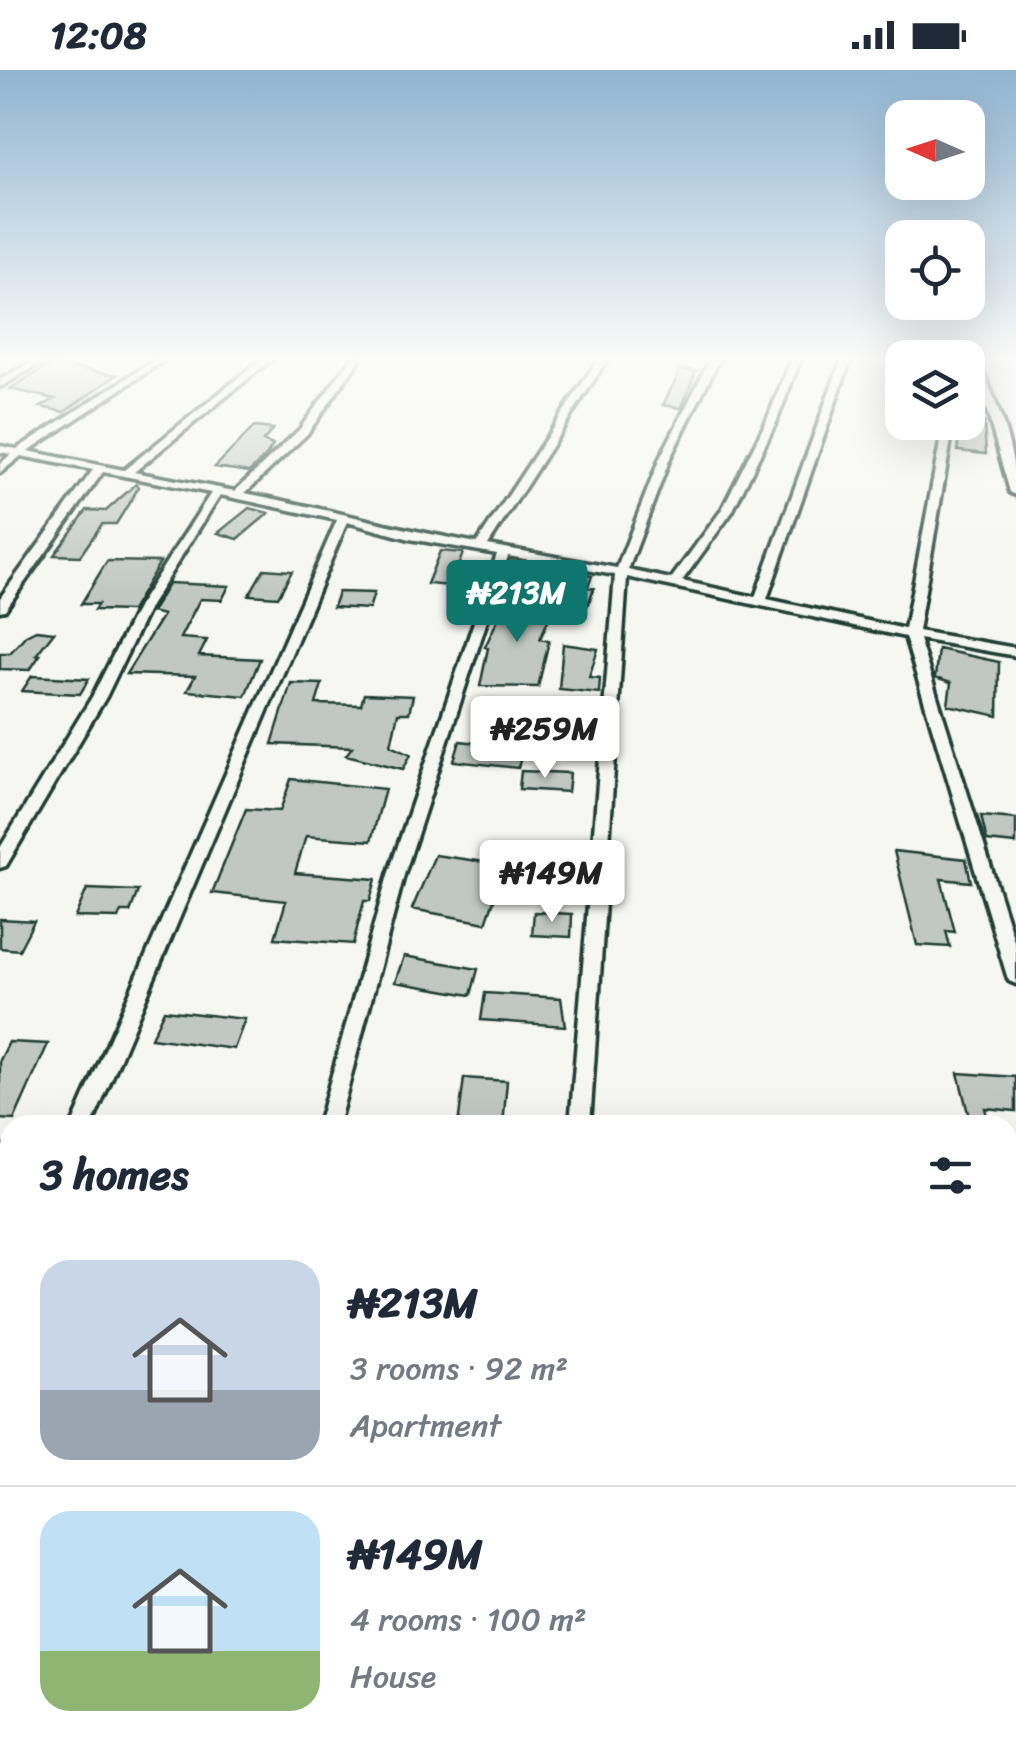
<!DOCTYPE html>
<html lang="en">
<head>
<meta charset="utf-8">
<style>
  :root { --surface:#fff; --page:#f2f2f3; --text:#1f2937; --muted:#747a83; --line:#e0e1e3; --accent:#0f766e }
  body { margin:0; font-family:Sriracha,sans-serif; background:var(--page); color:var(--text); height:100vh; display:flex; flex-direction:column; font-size:38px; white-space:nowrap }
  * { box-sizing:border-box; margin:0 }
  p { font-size:32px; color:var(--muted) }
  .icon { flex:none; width:55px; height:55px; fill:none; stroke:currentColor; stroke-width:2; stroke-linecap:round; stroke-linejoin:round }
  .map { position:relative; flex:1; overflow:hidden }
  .details { position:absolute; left:0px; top:1045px; width:1018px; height:640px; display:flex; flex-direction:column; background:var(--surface); border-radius:30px 30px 0 0; box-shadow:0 10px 40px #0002 }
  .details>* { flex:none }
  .needle { width:65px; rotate:273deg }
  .buttons { position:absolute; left:885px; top:30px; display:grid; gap:20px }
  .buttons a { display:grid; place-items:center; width:100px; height:100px; border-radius:20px; background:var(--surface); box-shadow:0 10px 40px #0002; font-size:50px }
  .price { position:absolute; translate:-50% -85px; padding:0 22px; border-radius:10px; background:#fff; color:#222; font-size:32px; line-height:65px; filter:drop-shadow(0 2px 5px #0008) }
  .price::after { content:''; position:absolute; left:50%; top:60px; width:30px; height:22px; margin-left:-15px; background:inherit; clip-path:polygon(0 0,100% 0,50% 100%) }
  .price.active { background:var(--accent); color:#fff }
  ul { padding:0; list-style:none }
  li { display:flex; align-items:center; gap:30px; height:250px; padding:0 40px }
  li+li { border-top:2px solid var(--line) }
  li span { display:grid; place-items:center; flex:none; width:280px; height:200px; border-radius:30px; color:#555 }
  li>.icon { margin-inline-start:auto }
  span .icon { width:120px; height:120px; fill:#fffc; stroke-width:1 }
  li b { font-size:42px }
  h2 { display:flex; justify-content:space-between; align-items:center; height:120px; padding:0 40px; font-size:42px }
  .status { display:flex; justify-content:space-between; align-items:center; height:70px; padding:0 50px; background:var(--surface); direction:ltr }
  .status svg { height:28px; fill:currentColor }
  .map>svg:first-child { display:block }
  .building { fill:#c1c8c3; stroke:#1f3d34; stroke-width:2.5 }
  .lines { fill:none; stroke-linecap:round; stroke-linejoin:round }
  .minor-casing { stroke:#1f3d34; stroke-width:7 }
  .minor { fill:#f6f6f2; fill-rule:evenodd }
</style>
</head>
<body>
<div class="status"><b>12:08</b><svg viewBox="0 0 49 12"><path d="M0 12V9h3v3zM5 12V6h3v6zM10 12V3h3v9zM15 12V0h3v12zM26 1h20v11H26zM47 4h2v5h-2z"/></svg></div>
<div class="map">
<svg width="1016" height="1685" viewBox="0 0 1016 1685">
  <rect width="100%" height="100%" fill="#f6f6f2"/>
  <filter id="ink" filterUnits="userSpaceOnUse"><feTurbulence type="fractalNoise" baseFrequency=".01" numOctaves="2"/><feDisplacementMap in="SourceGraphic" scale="20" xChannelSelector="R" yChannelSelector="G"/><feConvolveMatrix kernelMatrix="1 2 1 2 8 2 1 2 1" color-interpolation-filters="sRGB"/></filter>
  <g filter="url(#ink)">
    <path class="building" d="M51 294 117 305 64 342 41 337 55 329 10 319Z
      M681 299 696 301 683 334 682 338 663 335Z
      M968 350 984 352 986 384 958 381V352Z
      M254 357 273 359 263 371 273 375 266 386 249 402 215 397Z
      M136 414 139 417 116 454H102L80 486 54 485 87 440 106 441Z
      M249 438 269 443 238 469 218 463Z
      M440 481 463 483 451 516 427 514Z
      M107 491 160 492 131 541 94 540 98 534H81Z
      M264 499 292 501 278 527 249 525Z
      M577 504 592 506 588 517 594 518 588 535 565 531Z
      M169 513 229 516 222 530 200 529 180 568 207 570 199 586 260 589 245 626 187 621 195 606 126 604 163 545 151 542Z
      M338 522 374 523 369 539 333 537Z
      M508 527 555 534 540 569 549 571 538 617 480 616 488 578 485 577Z
      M36 560 54 562 36 585H40L30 600 0 599V583H10L26 565Z
      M563 574 598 579 589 607 600 608 599 623 559 619Z
      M938 579 999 592 998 646 948 635 951 613 935 608Z
      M32 606 89 609 80 624 22 621Z
      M291 613 322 614 316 634 361 635 364 624 413 626 409 643H398L391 675 411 684 403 699 346 685 352 677 272 674Z
      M556 650 588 652 587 670 554 667Z
      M460 671 523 678 518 698 454 691Z
      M521 701 570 703 568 722 519 719Z
      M291 709 385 719 371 771 306 766 295 803 376 809 370 831H364L353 874 275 868 286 831 212 823 246 739 280 741Z
      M981 746 1016 749V774L987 771Z
      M894 781 966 789 971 812 941 809 955 862 946 861 950 877 917 875Z
      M435 785 506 795 486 853 412 839Z
      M87 819 138 821 130 842H121L118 848 75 847Z
      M534 842 572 844 571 867 532 865Z
      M0 849 34 851 19 880 0 878Z
      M404 886 478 899 471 925 395 912Z
      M485 923 561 928 565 956 481 950Z
      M164 940 245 949 234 979 151 968Z
      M9 972 48 974 14 1050 0 1049V990Z
      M958 1003 1016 1007V1041L985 1038 989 1055H971Z
      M464 1008 507 1011 503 1055H458Z"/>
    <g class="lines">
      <defs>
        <path id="minor" d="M39 288H50L0 317V310Z
          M158 288H168L28 381 124 400 263 288H273L134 402 235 421 299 360 352 288H361L307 364 245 423C324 438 398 459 477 473L599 288H608L488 475 617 498 660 388 711 288H720L670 388 628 500 671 509 721 441 767 350 792 288H801L777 350 732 442 682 511 755 527 842 288H851L767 529 905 559 944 352H954L918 561 1016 578V586L919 569 1016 877V914L1009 911 1007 906 905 567 627 507 590 1055H570L615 505 508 486 404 805 338 1055H318L388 805 497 484 410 469 347 452 92 1055H72L337 450 220 425 150 536 106 627 6 796 0 798V778L92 627 138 536 211 423 103 402 5 540 0 541V528L93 400 21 386 0 403V394L11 384 0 382V376L17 379Z
          M969 288H978C995 330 1016 379 1016 425L1010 422 981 320Z
          M0 1076 10 1077V1097L0 1096Z
          M1008 1164 1016 1165V1187L1008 1186Z
          M422 1675H452L451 1685H421Z
          M791 1675H821V1685H791Z"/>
      </defs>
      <use href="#minor" class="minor-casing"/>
      <use href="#minor" class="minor"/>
    </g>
  </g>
  <linearGradient id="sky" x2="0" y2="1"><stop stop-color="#8fb4d1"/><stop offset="0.55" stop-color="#fbfbf9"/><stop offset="1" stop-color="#fbfbf9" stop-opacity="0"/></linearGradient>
  <rect width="1016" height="524" fill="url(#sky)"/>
</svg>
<div class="buttons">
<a><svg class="needle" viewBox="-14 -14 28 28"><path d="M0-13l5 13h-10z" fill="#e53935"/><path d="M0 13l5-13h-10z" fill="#747a83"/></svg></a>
<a><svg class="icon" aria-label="locate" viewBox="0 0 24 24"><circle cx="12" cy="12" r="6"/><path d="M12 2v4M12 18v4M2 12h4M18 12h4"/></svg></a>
<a><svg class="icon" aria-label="layers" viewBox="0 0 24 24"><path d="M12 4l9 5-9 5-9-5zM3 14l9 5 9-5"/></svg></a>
</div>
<b class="price active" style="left:517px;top:575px">₦213M</b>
<b class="price" style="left:545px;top:711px">₦259M</b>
<b class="price" style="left:552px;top:855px">₦149M</b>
<section class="details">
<h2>3 homes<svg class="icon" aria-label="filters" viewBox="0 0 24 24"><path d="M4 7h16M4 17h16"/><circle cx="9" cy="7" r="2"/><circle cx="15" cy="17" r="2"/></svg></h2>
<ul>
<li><span style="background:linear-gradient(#c9d6e8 65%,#9aa5b1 0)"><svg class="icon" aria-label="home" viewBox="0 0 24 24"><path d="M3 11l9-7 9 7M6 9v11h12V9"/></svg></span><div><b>₦213M</b><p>3 rooms · 92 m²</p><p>Apartment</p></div></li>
<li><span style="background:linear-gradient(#bfe0f5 70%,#8fb573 0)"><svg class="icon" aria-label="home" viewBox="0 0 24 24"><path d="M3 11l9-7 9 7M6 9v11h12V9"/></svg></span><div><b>₦149M</b><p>4 rooms · 100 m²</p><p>House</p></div></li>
</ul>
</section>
</div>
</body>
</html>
